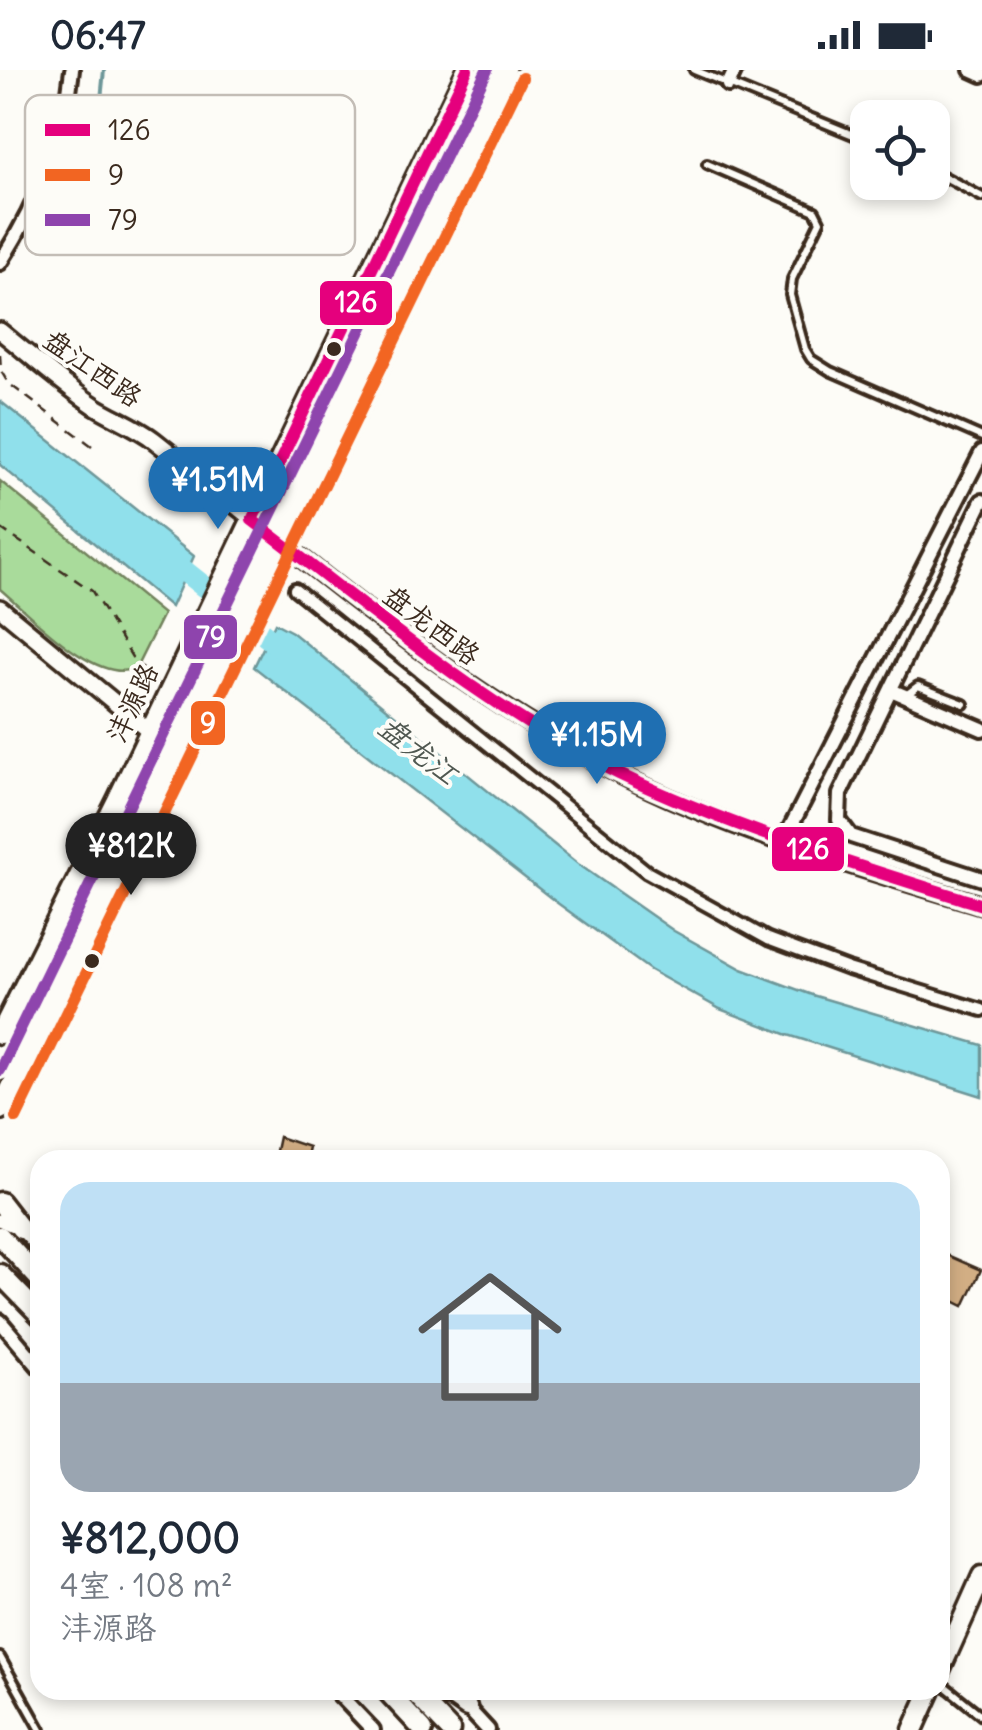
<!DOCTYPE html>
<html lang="zh">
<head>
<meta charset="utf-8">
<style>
  :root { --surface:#fff; --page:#f6f6f7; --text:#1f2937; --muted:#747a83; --line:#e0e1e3; --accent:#1f6fb2 }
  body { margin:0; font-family:Delius,"LXGW WenKai TC",sans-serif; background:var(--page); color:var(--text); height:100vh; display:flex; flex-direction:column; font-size:38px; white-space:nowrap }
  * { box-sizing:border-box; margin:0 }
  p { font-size:32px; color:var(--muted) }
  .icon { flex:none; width:55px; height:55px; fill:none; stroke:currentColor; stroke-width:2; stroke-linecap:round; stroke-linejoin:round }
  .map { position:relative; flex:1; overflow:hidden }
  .drawer { position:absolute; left:30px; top:1080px; width:920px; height:550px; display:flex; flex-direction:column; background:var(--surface); border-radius:30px; box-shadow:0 5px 15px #0003 }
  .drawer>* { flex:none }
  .controls { position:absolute; left:850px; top:30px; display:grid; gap:20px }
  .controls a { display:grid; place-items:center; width:100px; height:100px; border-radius:20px; background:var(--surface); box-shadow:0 5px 15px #0003; font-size:50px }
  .price { position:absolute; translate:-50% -85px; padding:0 22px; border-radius:35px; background:var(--accent); color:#fff; font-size:32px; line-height:65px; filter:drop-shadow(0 2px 5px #0008) }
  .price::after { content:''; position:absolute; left:50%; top:60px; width:30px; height:22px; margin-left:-15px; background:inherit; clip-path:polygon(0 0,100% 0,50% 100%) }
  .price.on { background:#222; color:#fff }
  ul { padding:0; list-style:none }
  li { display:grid; align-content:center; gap:20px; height:530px; padding:0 30px }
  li+li { border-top:2px solid var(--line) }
  li span { display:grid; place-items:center; height:310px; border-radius:30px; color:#555 }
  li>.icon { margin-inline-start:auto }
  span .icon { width:180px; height:180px; fill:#fffc; stroke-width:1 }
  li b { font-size:42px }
  .status { display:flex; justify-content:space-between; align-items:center; height:70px; padding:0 50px; background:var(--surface); direction:ltr }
  .status svg { height:28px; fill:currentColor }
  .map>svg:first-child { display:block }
  .green { fill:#a9db9b; stroke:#72825c; stroke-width:2.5 }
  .water { fill:#90e0eb; stroke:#6e9799; stroke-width:2.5 }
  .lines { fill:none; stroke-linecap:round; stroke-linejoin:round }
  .stream { stroke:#6e9799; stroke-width:4 }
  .river { stroke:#90e0eb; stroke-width:22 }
  .building { fill:#d2ae84; stroke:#3b2a1e; stroke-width:2.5 }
  .service-casing { stroke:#3b2a1e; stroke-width:14 }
  .pedestrian-casing { stroke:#3b2a1e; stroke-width:18 }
  .minor-casing { stroke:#3b2a1e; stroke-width:20 }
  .tertiary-casing { stroke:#3b2a1e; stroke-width:22 }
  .secondary-casing { stroke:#3b2a1e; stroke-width:25 }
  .path { stroke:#3b2a1e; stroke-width:2.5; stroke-dasharray:10 8; stroke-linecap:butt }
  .service { stroke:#fdfcf7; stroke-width:6 }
  .pedestrian { stroke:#fdfcf7; stroke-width:10 }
  .minor { stroke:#fdfcf7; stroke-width:12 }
  .tertiary { stroke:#fdfcf7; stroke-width:15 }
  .secondary { stroke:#fdfcf7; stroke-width:18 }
  .bus-1-casing { stroke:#fdfcf7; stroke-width:20 }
  .bus-2-casing { stroke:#fdfcf7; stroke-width:20 }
  .bus-3-casing { stroke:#fdfcf7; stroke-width:20 }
  .bus-1 { stroke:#e5007d; stroke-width:12 }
  .bus-2 { stroke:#f26522; stroke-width:12 }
  .bus-3 { stroke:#8e44ad; stroke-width:12 }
  .bus-dot { fill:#3b2a1e; stroke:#fdfcf7; stroke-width:4 }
  .labels { text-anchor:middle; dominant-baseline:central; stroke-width:8; stroke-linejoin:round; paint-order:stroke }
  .street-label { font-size:28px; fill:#3b2a1e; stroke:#fdfcf7 }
  .water-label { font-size:30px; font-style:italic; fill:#505851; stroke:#fdfcf7 }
  .key { fill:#fdfcf7; stroke:#c3bdb6; stroke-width:2.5 }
  .key-label { font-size:28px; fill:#3b2a1e }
  .line-badge { stroke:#fdfcf7; stroke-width:4 }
  .badge-label { font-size:28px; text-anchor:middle; font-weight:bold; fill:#fff }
</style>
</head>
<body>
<div class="status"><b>06:47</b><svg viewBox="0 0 49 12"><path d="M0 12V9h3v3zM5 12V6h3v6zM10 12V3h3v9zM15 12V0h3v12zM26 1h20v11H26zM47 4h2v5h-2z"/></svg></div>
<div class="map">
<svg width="982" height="1660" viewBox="0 0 982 1660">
  <rect width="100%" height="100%" fill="#fdfcf7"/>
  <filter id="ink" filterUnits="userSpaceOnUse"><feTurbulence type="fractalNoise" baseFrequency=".01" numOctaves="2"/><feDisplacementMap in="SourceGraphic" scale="20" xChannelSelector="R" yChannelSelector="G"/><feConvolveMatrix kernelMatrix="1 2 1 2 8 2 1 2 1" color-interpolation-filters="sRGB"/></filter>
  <g filter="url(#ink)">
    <path class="green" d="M0 411 163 544 136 598C96 616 31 545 0 519Z"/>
    <path class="water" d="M0 331 194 486 171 537 0 395Z
      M275 553 292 562 578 794 674 861 742 899 812 925 982 975V1026L788 965 720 939 650 900 556 832 254 597Z"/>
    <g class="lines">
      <path class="stream" d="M50 156 97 69 104 0"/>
      <path class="river" d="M163 484 290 585"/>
    </g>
    <path class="building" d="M279 1067 309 1077 306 1090H274Z
      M940 1182 981 1200 964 1236 940 1224Z"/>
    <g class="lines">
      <defs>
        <path id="service" d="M694 0 868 71
          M707 94 815 141 820 151 792 209 790 225 805 279 811 289 830 301 982 367
          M932 100 982 127
          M905 626 918 616 964 634
          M0 1587 41 1660
          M940 1612 982 1646"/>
        <path id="pedestrian" d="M295 519 647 802 768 869 848 899 982 940"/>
        <path id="minor" d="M971 0 982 5
          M728 15 735 0
          M0 193C37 134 65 70 72 0
          M982 431 840 724 839 750 851 766 982 809
          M891 620 982 659
          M783 772 982 382
          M0 1150 21 1159 40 1180
          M0 1251 40 1298
          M335 1620 373 1660
          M463 1633 488 1660"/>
        <path id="tertiary" d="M0 261C31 286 62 314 95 336 114 348 136 356 154 370 302 487 445 613 613 701 730 761 857 798 982 835
          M0 538 149 661"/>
        <path id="secondary" d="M0 964 118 728 467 0
          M0 1040 506 0
          M0 1132 21 1159
          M0 1166 40 1210
          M0 1204 40 1245
          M940 1600 982 1506
          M386 1620 423 1660
          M412 1620 450 1660
          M443 1620 467 1637
          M913 1660 931 1620"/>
      </defs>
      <use href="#service" class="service-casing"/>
      <use href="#pedestrian" class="pedestrian-casing"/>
      <use href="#minor" class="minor-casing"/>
      <use href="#tertiary" class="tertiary-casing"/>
      <use href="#secondary" class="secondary-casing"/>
      <path class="path" d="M0 284 1 301 8 313 92 376
        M0 458 92 521 133 589 156 612"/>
      <use href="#service" class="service"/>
      <use href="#pedestrian" class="pedestrian"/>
      <use href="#minor" class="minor"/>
      <use href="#tertiary" class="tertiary"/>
      <use href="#secondary" class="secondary"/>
      <defs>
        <path id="bus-1" d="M467 0 252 450C370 539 485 639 619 704 736 760 859 796 982 835"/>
        <path id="bus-2" d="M16 1048 522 8"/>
        <path id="bus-3" d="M0 1000 487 0"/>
      </defs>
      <use href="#bus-1" class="bus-1-casing"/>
      <use href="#bus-2" class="bus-2-casing"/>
      <use href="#bus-3" class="bus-3-casing"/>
      <use href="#bus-1" class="bus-1"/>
      <use href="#bus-2" class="bus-2"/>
      <use href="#bus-3" class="bus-3"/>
    </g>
  </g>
  <g class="bus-dot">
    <circle cx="334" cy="279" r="9"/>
    <circle cx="92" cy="891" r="9"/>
  </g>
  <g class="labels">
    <g class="street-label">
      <text transform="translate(93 298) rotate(35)">盘江西路</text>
      <text transform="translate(432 555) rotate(37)">盘龙西路</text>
      <text transform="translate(132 633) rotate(-65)">沣源路</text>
    </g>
    <g class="water-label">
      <text transform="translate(419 680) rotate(38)">盘龙江</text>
    </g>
  </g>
  <rect x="25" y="25" width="330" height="160" rx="15" class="key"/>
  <rect x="45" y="54" width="45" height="12" fill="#e5007d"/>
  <rect x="45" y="99" width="45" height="12" fill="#f26522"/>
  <rect x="45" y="144" width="45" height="12" fill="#8e44ad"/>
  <g class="key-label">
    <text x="108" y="70">126</text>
    <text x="108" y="115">9</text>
    <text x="108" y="160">79</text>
  </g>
  <g class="line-badge">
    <rect x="318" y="209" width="76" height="48" rx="10" fill="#e5007d"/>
    <rect x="182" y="543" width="57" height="48" rx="10" fill="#8e44ad"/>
    <rect x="189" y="629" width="38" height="48" rx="10" fill="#f26522"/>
    <rect x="770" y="755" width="76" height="48" rx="10" fill="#e5007d"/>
  </g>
  <g class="badge-label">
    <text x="356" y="242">126</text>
    <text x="211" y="577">79</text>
    <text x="208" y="663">9</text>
    <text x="808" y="789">126</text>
  </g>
</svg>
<div class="controls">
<a><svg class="icon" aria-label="locate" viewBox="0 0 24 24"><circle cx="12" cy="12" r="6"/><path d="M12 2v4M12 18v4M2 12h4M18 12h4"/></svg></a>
</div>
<b class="price" style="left:218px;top:462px">¥1.51M</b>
<b class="price" style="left:597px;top:717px">¥1.15M</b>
<b class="price on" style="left:131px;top:828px">¥812K</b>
<section class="drawer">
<ul>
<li><span style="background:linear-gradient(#bfe0f5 65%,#9aa5b1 0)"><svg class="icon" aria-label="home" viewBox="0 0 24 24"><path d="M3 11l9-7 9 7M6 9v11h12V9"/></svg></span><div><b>¥812,000</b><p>4室 · 108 m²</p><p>沣源路</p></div></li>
</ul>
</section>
</div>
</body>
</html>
